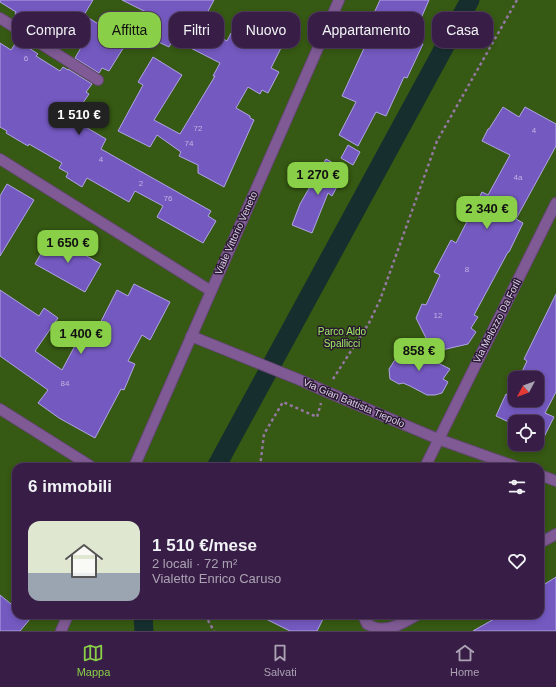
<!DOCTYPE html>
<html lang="it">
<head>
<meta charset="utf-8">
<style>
  :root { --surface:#381e46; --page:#3f274d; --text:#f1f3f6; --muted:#aba2b3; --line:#523c5f; --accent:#89cf48 }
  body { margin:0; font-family:Arial,sans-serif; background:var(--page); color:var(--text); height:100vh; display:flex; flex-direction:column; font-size:15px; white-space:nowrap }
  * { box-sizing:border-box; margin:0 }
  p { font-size:13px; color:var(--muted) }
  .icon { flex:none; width:22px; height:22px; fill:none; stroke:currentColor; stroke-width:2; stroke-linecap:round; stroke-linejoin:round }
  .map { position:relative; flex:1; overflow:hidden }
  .panel { position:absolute; left:12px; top:463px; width:532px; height:156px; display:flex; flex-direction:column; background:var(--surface); border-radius:12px; box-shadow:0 2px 6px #0003,0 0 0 1px var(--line) }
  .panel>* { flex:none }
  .top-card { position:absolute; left:12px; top:12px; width:532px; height:36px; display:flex; gap:8px }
  .needle { width:26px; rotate:229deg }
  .controls { position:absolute; left:508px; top:371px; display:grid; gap:8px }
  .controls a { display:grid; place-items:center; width:36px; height:36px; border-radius:8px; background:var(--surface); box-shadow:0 2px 6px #0003,0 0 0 1px var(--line); font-size:20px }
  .price { position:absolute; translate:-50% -34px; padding:0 9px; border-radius:8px; background:var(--accent); color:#111; font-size:13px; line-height:26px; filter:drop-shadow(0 1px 2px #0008) }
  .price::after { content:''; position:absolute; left:50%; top:24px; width:12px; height:9px; margin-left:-6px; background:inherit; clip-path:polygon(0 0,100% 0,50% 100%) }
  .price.on { background:#222; color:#fff }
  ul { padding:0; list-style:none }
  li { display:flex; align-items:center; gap:12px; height:100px; padding:0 16px }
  li span { display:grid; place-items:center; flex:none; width:112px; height:80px; border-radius:12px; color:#555 }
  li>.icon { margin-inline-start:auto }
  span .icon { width:48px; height:48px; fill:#fffc; stroke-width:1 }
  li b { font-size:17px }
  h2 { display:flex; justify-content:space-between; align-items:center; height:48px; padding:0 16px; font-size:17px }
  .pill { padding:0 14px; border-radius:12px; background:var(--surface); box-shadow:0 2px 6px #0003,0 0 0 1px var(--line); font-size:14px; line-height:36px }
  .pill.on { background:var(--accent); color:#111 }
  .dock { display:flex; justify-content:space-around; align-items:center; height:56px; border-top:1px solid var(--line); background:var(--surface); font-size:11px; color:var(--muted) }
  .dock a { display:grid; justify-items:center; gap:2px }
  .dock .on { color:var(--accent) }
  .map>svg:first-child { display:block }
  .green { fill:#365913; fill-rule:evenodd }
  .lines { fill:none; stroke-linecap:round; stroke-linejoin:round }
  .canal { stroke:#162f2e; stroke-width:19 }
  .building { fill:#7459c0; stroke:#b1a4e7 }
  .minor-casing { stroke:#654775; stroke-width:12 }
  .path { stroke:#9478a3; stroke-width:2.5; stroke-dasharray:3 3; stroke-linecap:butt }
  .minor { stroke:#7f5a94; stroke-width:10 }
  .labels { text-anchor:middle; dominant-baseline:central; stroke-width:3; stroke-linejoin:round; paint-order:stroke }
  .number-label { font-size:8px; fill:#c5b0e2 }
  .street-label { font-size:10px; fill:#e0cded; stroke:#291a31 }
  .park-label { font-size:10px; fill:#a2ec62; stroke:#291a31 }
</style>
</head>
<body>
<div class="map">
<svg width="556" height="631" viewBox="0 0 556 631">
  <rect width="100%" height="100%" fill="#4b285d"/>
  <path class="green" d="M0 0H556V631H0ZM515 378H537V400H515ZM515 422H537V444H515ZM16 467H540V615H16Z"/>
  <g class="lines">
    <path class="canal" d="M216 467 470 0
      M143 615 144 631"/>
  </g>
  <path class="building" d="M0 0H93L84 15 127 42 109 71 102 68 99 73 75 58 86 39 48 17 37 34 25 26 28 23 15 14 16 12 0 2Z
    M122 0H214L200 26 227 41 231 33 253 44 260 30 284 42 271 68 279 72 268 93 262 90 260 94 248 87 236 108 250 116V118L254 120 224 187 198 173V165L179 156 181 152 157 135 150 147 118 131 143 85 138 82 153 57 182 75 154 120 180 134 215 76H213L220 63 173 39 169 47 142 34 152 15Z
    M380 0H429L412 39 423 44 407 78 404 77 386 116 376 112 358 146 339 135 356 102 342 96 371 33 366 31Z
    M19 38 31 45 29 48 38 54 36 56 60 71 63 67 68 70V69L92 84 86 92 89 94 72 119 106 139 101 149 211 211 208 216 216 221 203 243 157 217 163 206 135 191 129 202 87 178 82 187 66 177 68 173 59 168 62 163 29 144 28 146 6 133 7 131 0 127V43L11 50Z
    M503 107 519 117 525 107 556 124V146L516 219 523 223 509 252H508L474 315 478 317 471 328 476 332 468 344 433 352 416 318 422 304 426 305 440 275 434 272 451 240 456 243 482 192 488 195 510 155 482 141 488 129H489Z
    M348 145 360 152 353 165 341 158Z
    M326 159 346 170 332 196 328 193 312 233 292 225 300 204Z
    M7 184 34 200 0 256V196Z
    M51 236 101 264 85 292 35 264Z
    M134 284 170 302 150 340 142 335 128 361 135 364 124 390 121 389 95 438 59 418 38 403 48 390 0 356V290L39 316 44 308 58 318 35 351 62 370 79 338 90 343 117 290 128 296Z
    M556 294V392L545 413 554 417 543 439 537 436V422H515V425L496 416 506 394 509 396 515 385V400H537V378H519L527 361 524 359Z
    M404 346 450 369 443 379 448 382 442 393 435 395H427L410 386 403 383 399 384 390 379 389 369Z
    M556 577V631H473L501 615H540V587Z
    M0 595 16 608V615H24L30 619 20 631H0Z
    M258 615H325L317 631H290Z"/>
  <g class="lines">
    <defs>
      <path id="minor" d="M0 18 98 80
        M0 159 211 291
        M191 336 300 380 325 391 438 439 517 467
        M0 409 92 467
        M134 467 339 0
        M425 467 556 203
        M540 475 556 481
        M540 543 556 534
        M363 615 367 624C370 625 373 627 376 628 391 631 405 622 417 615
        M61 631 68 615"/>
    </defs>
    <use href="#minor" class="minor-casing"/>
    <path class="path" d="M333 379 369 323 380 300 437 141 517 0
      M260 467 264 434 283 402 317 417 321 403
      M205 615 214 631"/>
    <use href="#minor" class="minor"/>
  </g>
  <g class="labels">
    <g class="number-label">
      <text x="26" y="58">6</text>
      <text x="198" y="128">72</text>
      <text x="534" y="130">4</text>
      <text x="189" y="143">74</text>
      <text x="101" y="159">4</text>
      <text x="518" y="177">4a</text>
      <text x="141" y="183">2</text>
      <text x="168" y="198">76</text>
      <text x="467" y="269">8</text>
      <text x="438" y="315">12</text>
      <text x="65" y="383">84</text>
    </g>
    <g class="street-label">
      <text transform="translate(236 233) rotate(-66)">Viale Vittorio Veneto</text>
      <text transform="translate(497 321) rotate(-63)">Via Melozzo Da Forlì</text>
      <text transform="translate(354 403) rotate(23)">Via Gian Battista Tiepolo</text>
    </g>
    <g class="park-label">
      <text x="342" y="331">Parco Aldo<tspan x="342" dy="12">Spallicci</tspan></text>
    </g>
  </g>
</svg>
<div class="controls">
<a><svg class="needle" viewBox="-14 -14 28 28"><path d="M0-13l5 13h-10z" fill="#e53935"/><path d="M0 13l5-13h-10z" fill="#aba2b3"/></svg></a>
<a><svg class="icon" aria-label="locate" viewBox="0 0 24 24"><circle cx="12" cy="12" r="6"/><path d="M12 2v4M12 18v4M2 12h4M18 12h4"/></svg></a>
</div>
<b class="price on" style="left:79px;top:136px">1 510 €</b>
<b class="price" style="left:318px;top:196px">1 270 €</b>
<b class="price" style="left:487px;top:230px">2 340 €</b>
<b class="price" style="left:68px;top:264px">1 650 €</b>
<b class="price" style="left:81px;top:355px">1 400 €</b>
<b class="price" style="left:419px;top:372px">858 €</b>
<div class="top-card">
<a class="pill">Compra</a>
<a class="pill on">Affitta</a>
<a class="pill">Filtri</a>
<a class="pill">Nuovo</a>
<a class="pill">Appartamento</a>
<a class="pill">Casa</a>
</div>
<section class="panel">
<h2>6 immobili<svg class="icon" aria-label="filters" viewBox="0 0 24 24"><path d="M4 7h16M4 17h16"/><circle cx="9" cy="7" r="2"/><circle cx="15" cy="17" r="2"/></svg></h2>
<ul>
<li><span style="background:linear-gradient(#dfe7d0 65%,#9aa5b1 0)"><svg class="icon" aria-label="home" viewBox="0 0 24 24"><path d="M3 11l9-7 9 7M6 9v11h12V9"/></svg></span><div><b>1 510 €/mese</b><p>2 locali · 72 m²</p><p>Vialetto Enrico Caruso</p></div><svg class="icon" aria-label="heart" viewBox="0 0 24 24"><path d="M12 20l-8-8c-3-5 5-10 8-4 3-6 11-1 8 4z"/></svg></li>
</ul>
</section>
</div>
<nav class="dock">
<a class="on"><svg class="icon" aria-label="map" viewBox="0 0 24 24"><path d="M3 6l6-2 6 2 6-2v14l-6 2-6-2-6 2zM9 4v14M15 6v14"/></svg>Mappa</a>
<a><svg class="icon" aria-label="saved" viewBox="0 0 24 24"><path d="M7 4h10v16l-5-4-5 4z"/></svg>Salvati</a>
<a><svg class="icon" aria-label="home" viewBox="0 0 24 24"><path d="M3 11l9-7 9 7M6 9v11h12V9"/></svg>Home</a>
</nav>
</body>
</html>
